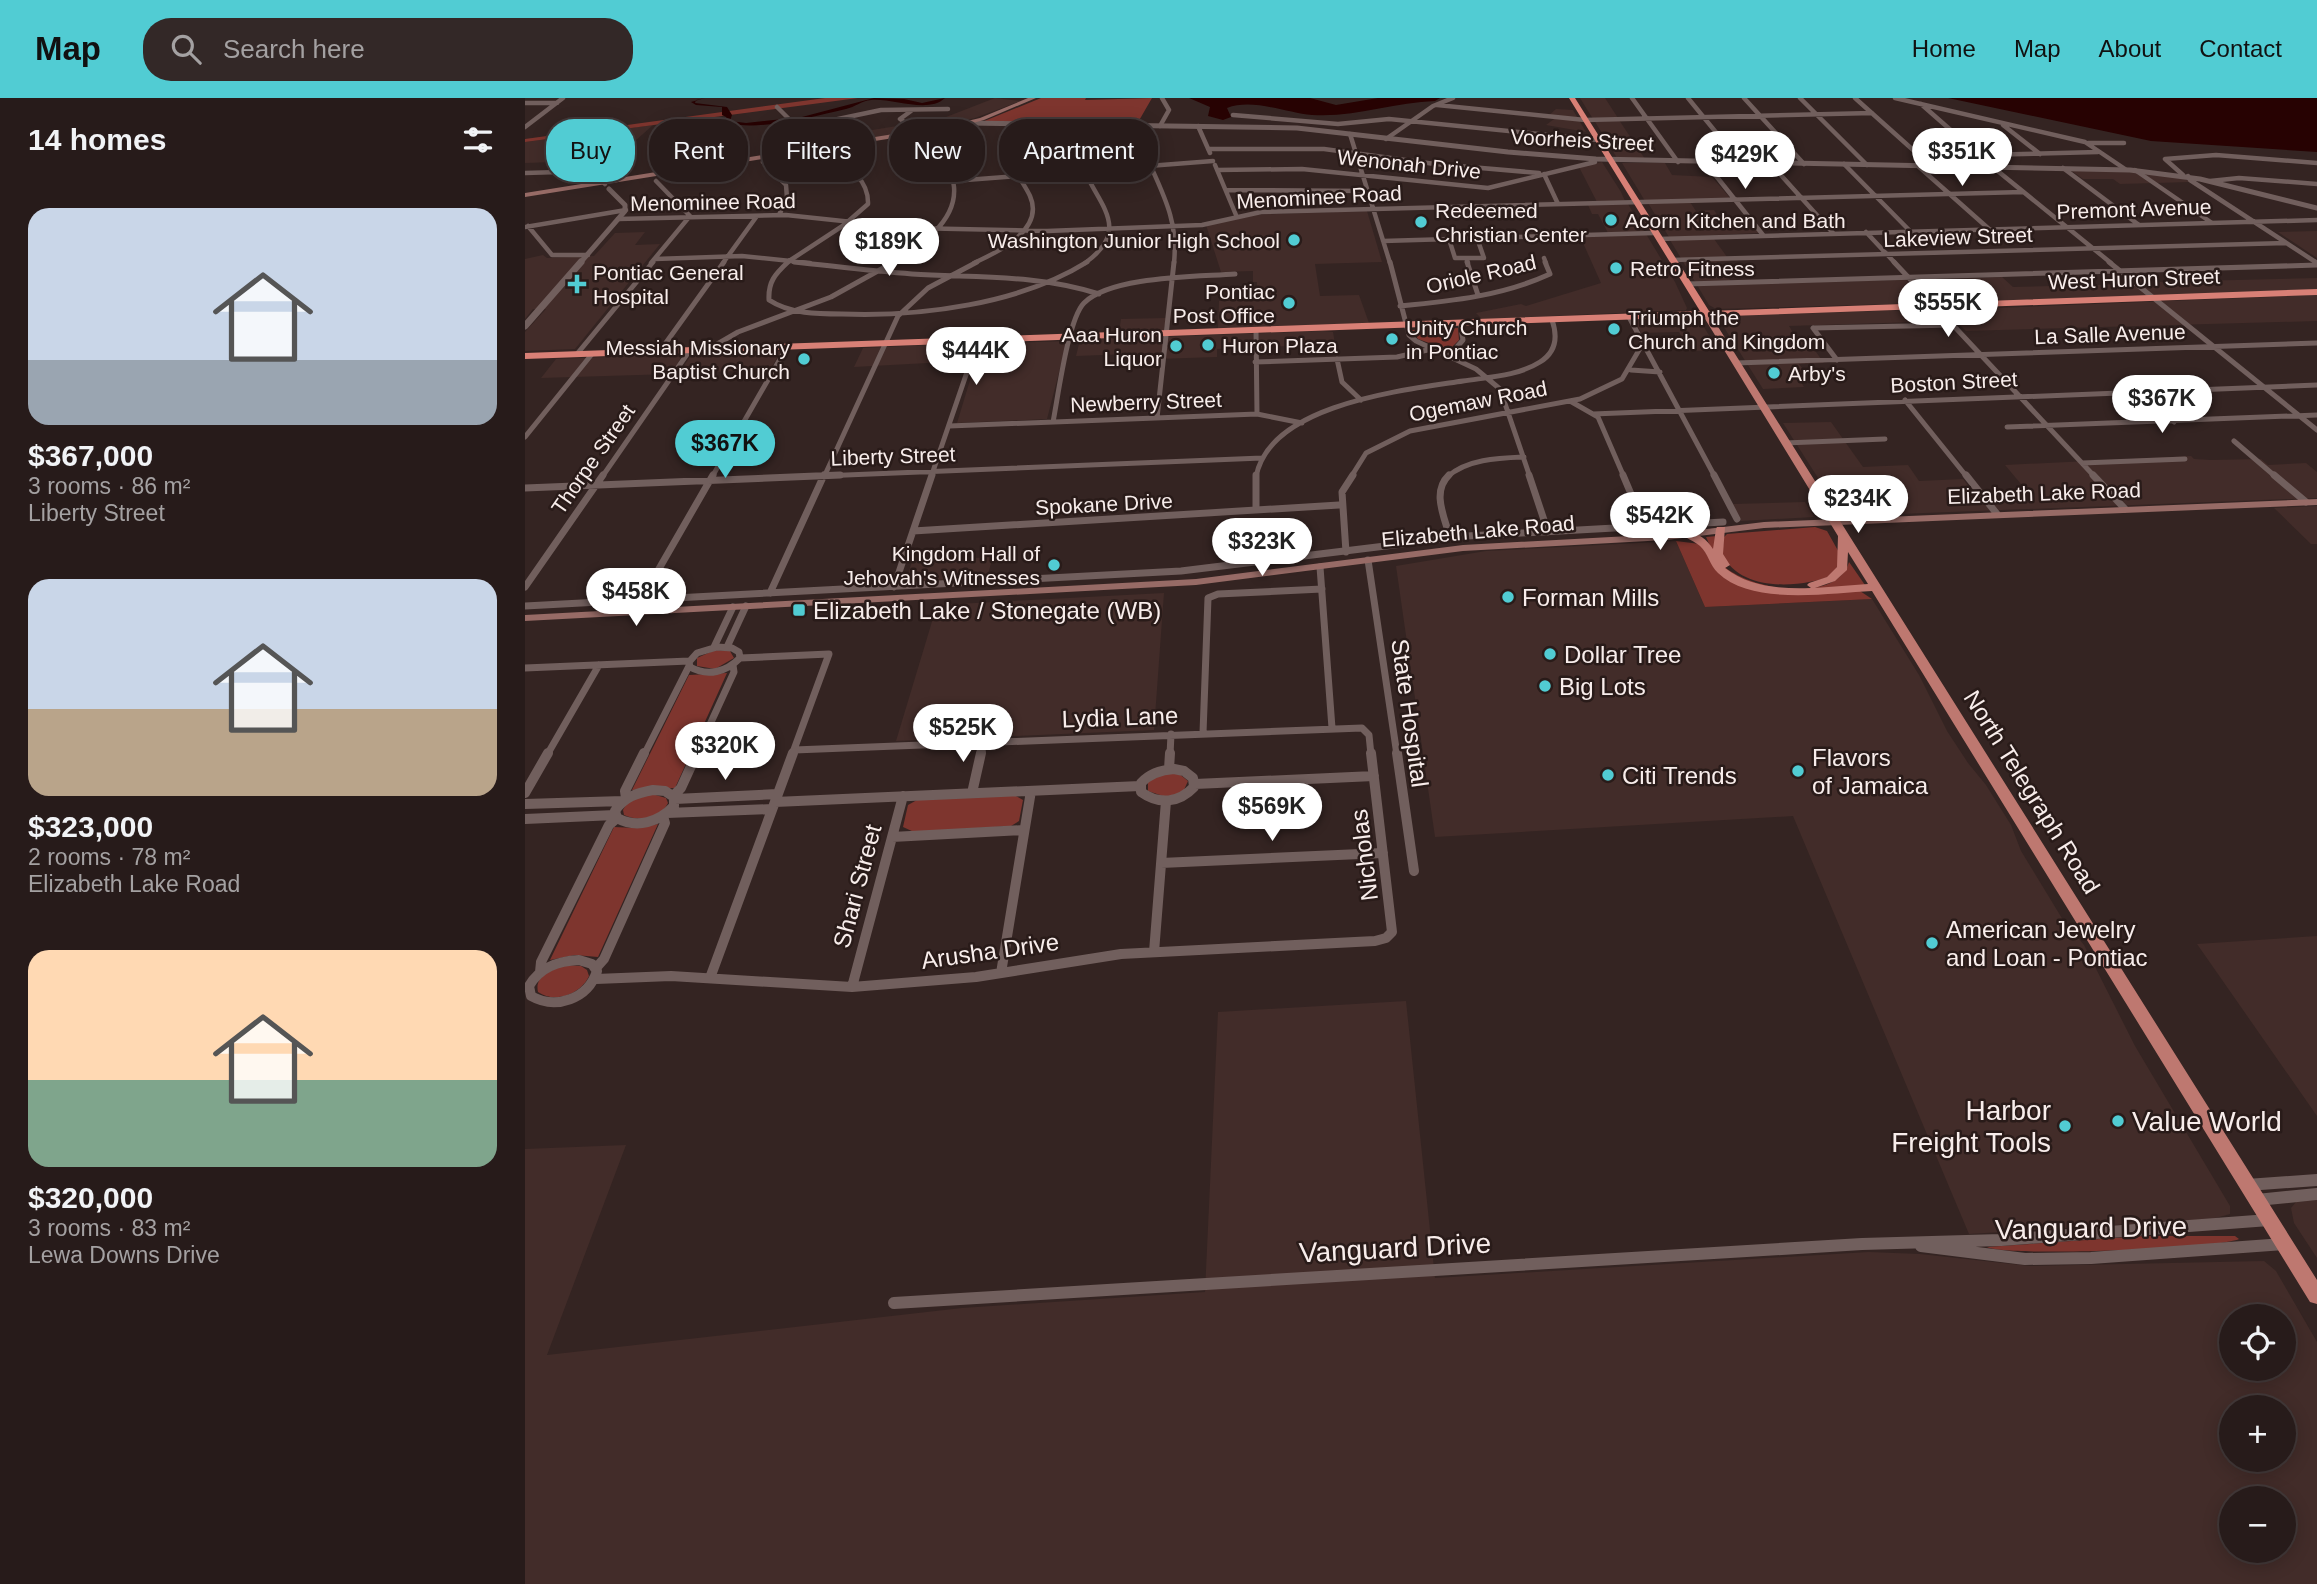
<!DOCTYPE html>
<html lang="en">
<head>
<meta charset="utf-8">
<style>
  :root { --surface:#271b1a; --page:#332827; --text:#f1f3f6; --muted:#a4a1a2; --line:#433939; --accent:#51ccd3 }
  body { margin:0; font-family:Arial,sans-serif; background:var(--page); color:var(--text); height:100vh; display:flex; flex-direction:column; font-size:26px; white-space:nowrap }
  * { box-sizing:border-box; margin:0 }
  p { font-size:23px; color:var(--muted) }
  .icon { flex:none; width:38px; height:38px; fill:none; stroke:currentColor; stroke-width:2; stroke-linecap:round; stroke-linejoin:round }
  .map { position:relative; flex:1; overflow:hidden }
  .side { display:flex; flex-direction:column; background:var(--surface); width:525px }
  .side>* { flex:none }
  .guide { position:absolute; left:21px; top:21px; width:665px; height:63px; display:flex; gap:14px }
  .buttons { position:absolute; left:1694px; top:1206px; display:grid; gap:14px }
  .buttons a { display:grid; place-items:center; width:77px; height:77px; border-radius:50%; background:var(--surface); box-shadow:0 4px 18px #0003,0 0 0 2px var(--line); font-size:35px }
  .price { position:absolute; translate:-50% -60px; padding:0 16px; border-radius:24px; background:#fff; color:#222; font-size:23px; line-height:46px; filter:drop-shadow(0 2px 4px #0008) }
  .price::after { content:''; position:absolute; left:50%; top:42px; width:21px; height:16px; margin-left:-10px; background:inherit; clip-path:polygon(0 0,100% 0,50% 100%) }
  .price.current { background:var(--accent); color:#111 }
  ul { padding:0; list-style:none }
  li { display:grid; align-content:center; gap:14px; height:371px; padding:0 28px }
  li span { display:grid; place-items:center; height:217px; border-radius:21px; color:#555 }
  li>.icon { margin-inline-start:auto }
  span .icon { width:126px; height:126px; fill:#fffc; stroke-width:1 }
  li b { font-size:30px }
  h2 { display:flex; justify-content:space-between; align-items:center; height:84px; padding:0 28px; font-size:30px }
  .chip { padding:0 24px; border-radius:28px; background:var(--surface); box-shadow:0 4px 18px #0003,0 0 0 2px var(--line); font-size:24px; line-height:63px }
  .chip.current { background:var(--accent); color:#111 }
  header { display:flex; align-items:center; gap:42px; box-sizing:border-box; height:98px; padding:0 35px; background:var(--accent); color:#111 }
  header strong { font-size:33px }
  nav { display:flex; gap:38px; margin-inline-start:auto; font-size:24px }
  .search { width:490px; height:63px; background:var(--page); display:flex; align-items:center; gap:18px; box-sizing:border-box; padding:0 24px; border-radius:28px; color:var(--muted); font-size:26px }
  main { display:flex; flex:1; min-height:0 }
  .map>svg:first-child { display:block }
  .built { fill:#422c29; fill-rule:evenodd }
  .green { fill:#7e352e }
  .water { fill:#270202 }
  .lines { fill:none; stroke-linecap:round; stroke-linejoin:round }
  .minor-far4 { stroke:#715f5d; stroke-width:4.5 }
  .minor-far3 { stroke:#715f5d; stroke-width:5 }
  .minor-far2 { stroke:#715f5d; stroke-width:7 }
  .minor-far1 { stroke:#715f5d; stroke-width:10 }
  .minor { stroke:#715f5d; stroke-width:12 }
  .tertiary-far1 { stroke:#715f5d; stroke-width:5 }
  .tertiary { stroke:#715f5d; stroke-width:7 }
  .secondary { fill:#976b66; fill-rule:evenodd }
  .primary { fill:#be7870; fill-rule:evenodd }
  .trunk { fill:#d88076; fill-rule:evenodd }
  .poi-dot { fill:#51ccd3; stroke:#291b19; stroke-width:2.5 }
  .labels { text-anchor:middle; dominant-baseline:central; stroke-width:5; stroke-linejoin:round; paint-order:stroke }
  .far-street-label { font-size:21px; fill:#f8edeb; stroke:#291b19 }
  .far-poi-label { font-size:21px; fill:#f8edeb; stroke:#291b19; text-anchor:start }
  .poi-label { font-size:24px; fill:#f8edeb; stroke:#291b19; text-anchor:start }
  .street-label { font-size:24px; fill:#f8edeb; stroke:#291b19 }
  .near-poi-label { font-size:28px; fill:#f8edeb; stroke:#291b19; text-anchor:end }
  .near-street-label { font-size:28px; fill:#f8edeb; stroke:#291b19 }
</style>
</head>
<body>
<header>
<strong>Map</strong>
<div class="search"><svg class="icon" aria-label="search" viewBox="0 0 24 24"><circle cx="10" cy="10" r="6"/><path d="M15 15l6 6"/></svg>Search here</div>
<nav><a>Home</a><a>Map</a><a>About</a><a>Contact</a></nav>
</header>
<main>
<section class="side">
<h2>14 homes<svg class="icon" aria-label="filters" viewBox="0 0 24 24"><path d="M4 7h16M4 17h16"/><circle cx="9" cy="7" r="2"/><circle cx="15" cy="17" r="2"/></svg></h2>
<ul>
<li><span style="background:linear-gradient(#c9d6e8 70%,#9aa5b1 0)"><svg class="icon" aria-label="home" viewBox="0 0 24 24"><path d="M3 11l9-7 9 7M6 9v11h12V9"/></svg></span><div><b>$367,000</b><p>3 rooms · 86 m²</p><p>Liberty Street</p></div></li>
<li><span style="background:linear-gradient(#c9d6e8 60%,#b9a48a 0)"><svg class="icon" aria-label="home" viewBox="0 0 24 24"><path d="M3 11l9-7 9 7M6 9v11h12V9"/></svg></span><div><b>$323,000</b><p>2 rooms · 78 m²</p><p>Elizabeth Lake Road</p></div></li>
<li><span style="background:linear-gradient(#ffd9b3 60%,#7fa58c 0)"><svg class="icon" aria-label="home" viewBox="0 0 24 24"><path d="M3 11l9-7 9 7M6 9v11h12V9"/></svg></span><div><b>$320,000</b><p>3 rooms · 83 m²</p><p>Lewa Downs Drive</p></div></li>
</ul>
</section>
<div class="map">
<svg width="1792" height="1486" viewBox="0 0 1792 1486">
  <rect width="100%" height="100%" fill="#342422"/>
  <path class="built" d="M470 0 496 3 450 20 415 29 281 50 272 44 416 21Z
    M1055 0H1080L1093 20 1068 21Z
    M1031 11 1048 12 1061 34 1021 27 1029 21 1022 19Z
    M1069 22H1094L1120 61 1092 60Z
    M128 27 89 62 0 65V44Z
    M1077 64 1096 94 1100 103 1072 104 1054 69Z
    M1097 65H1140L1147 77 1187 79 1205 100 1120 103Z
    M1544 71 1590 72 1657 79 1665 84 1595 86 1588 81H1558Z
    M1165 104 1171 113 1189 112 1195 121 1221 120 1234 135 1144 139 1123 105Z
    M1103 106 1150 184 1162 210 1161 212 957 221 951 215 996 206 1001 208 1076 185 1054 136 1083 135 1073 116H1067L1063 107Z
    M842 113 857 164 790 166 795 198 834 197 844 225 693 230 694 203 731 202 732 184H728V173L696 174 681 127 720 117Z
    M1792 133V160L1753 134Z
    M120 134 110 147 135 146 50 251 0 253V234L21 211H8L0 221V161L18 157 22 160 69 158 90 135Z
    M1189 141 1205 163 1192 164 1208 186 1381 182 1403 205 1191 211 1184 207 1145 142Z
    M1616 174 1629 184 1792 180V192L1414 205 1392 182 1477 179 1488 189 1607 186 1615 185 1603 175Z
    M1792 197V223L1441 233 1420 212Z
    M1410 211 1422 223 1264 228 1273 243H1283L1299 265 1274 266 1287 284H1276L1279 289 1238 291 1195 223 1200 218Z
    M641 220 639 232 594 234 596 221Z
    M1170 220 1174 221 1193 252 1164 253 1154 234 1116 235 1111 225V222Z
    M797 233 808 234 810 246 692 251V259L632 261V255L551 258 555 242Z
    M542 243 522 321 432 325 456 246Z
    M446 245 440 263 329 269 338 250Z
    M256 253 245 272 154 275 167 256Z
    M158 256 146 276 16 280 31 261Z
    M1306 324 1338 369 1383 367 1394 383 1438 381 1448 394 1501 392 1480 367 1666 358 1669 361 1686 362 1736 361 1743 367 1781 365 1792 374V400L1322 418 1316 416 1258 325Z
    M1280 404 1289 419 1216 423 1208 406Z
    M1792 408V446H1786L1749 410Z
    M1151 443 1180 509 1347 501 1394 577 1422 633 1443 665 1461 687 1486 727 1496 753 1538 822 1559 847 1610 948 1705 1108V1116L1687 1121 1444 1136 1268 718 910 739 871 468 961 453Z
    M468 459 462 479 381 484 387 463Z
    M639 495 629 632 371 643 412 507Z
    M1792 838V1018L1672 846Z
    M881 903 910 1180 1344 1154 1395 1156 1505 1168 1739 1163 1751 1173 1792 1244V1486H0V1051L101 1047 22 1257 437 1210 680 1194 693 914ZM1706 1218H1759V1270H1706ZM1706 1309H1759V1362H1706ZM1706 1400H1759V1452H1706Z
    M1792 1102V1160L1769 1125 1766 1110 1771 1104Z"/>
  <path class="green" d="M300 0H333L0 44V41Z
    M516 0H561L560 2 627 0 612 26 457 24Z
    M933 230 934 242 924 252 893 241 887 232Z
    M1290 429 1302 433 1316 458 1309 477C1276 490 1216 495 1197 456L1199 439 1202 436Z
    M1192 438V461C1213 491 1311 509 1324 464L1340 487C1302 495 1226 498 1196 469 1189 461 1186 449 1181 439Z
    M1151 443 1175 446 1184 460 1229 490 1335 493 1347 501 1180 509Z
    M190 552 205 553 209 560 190 571 172 568V560Z
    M202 575 150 690 107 692 164 577Z
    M653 675 663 683 658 694 641 699 623 693V684L635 676Z
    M127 696 141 700 143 705C135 721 114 724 99 717L98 712C103 701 115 699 127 696Z
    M489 697 498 702 494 723 486 728 389 734 378 729 383 707 392 702Z
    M133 726 73 859 50 857 25 862 89 729 110 730Z
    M40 867 56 868 62 872 64 878C56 896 30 906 13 894 9 877 28 872 40 867Z
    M1619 1138H1710L1714 1141C1693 1151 1482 1159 1462 1149Z"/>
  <path class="water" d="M180 0 171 2 170 5 202 9 207 17 205 23 221 25 277 19 349 0 379 1 397 5 420 0C403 16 368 0 346 2 336 3 330 9 321 11 286 19 237 33 202 25L201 19 197 17V9L171 7 166 4Z
    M664 0H785L811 7 853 0H915L910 3C869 4 829 20 787 17 761 15 728 0 702 10L706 19 698 22 683 18 685 9Z
    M1423 0H1792V54L1626 43Z"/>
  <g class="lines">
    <path class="minor-far4" d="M1107 0 1153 64
      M1163 0 1216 65
      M1219 0 1279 66
      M1275 0 1342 67
      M1330 0 1406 68
      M1370 0 1560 44 1600 71
      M0 5H32
      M1396 6 1469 70 1586 165
      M912 7 1060 22 1347 15
      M252 9 268 25 304 48
      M386 13 375 21 394 34
      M708 17 813 26 864 21 1073 42
      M306 24 335 44
      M1478 27 1515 56
      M618 28 614 37 616 45C633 89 654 116 649 165
      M635 28 644 12 637 0
      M673 28 685 55
      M0 29 38 0
      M275 29 356 12 423 11
      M825 36 865 165
      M861 41 908 8 928 0
      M1563 45H1599
      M683 51H799L910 66 1014 75
      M1456 57 1573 54
      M238 64 261 87 262 100 254 117
      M1180 64 1238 137
      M1245 65 1308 135
      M1319 66 1385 133
      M690 67 711 117
      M1393 68 1464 131
      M1538 70 1614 127
      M692 72 777 71 963 90 1070 64
      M1610 72 1687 125
      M0 75 70 73
      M1019 76 1033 106
      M1658 77 1640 61 1691 57 1792 65
      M1663 78 1665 82 1792 165
      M428 83 688 63
      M1685 83 1714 80 1792 86
      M80 86 70 74 82 62
      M701 92 841 93
      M93 121 261 117 384 130 522 133 677 127 736 114 1498 94
      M3 128 27 157H63
      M0 129 101 112
      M1341 134 1370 165
      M924 141 930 160H959L952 140
      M1134 141 1792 122
      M858 143 1129 135
      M1019 160 1021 165
      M130 161 217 158 285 165
      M942 162 943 165
      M1147 162 1761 145
      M126 165 165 118 131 83
      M198 165 232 118
      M261 165 319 127 343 106C344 79 319 66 299 52
      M366 165C393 149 432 125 429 89 426 67 421 52 432 31L429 28
      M449 165C473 154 520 132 505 98 499 85 488 74 489 59 490 46 500 36 508 27
      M560 165C617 125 556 96 555 52 555 43 561 35 566 27"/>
    <path class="minor-far3" d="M263 164C250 176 243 184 244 202 265 216 293 216 317 216 395 219 495 206 562 164
      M269 164C308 168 347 173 387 176 450 180 513 176 574 196
      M865 164 884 237 891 243 951 271 975 291 1005 379
      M942 164 953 197
      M1369 164 1570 379
      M1584 164 1792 332
      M1790 164 1792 165
      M1162 186 1792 167
      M875 208C927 203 977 198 1025 176L1020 164
      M1104 219 1190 379
      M1288 230 1429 227
      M1288 230 1312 262
      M731 232 732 316
      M182 252 213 234 306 199 369 164
      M135 253 199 164
      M52 256 128 164
      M924 258 938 242 935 225
      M812 261 817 284 836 302
      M730 264 872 259 907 251
      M1211 265 1792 245
      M1106 272 1135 274
      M1615 293 1649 324
      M1380 302 1442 379
      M1045 303 1073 319 1099 379
      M1068 316 1792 287
      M632 320 649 164
      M528 324C533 299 543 221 559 205 586 178 672 179 710 176
      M424 328 732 316 777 325
      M1482 329 1792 317
      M0 339 67 256
      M1709 343 1751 379
      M1260 345 1360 341
      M1557 365 1660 361
      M77 379 165 252
      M187 379 262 249
      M272 379 737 360
      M299 379 373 218 403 190 452 164
      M406 379 453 242
      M731 379C744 306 879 292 938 283 964 279 993 278 1015 264 1031 254 1033 239 1027 222
      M826 379 841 355 885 333 1055 301 1097 281 1117 247
      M922 379C942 361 973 360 999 359"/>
    <path class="minor-far2" d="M924 377C906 394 920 420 925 440
      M1004 377 1023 434
      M1098 377 1120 429
      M1189 377 1212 421
      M1441 377 1472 416
      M1568 377 1600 411
      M1749 377 1781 404
      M0 390 315 377
      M731 412V377
      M388 433 814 407
      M821 454 817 394 828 377
      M843 462 872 657
      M795 469 807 630
      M0 489 78 377
      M369 489 407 377
      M245 495 299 377
      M116 502 188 377
      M0 508 656 473 942 438 1198 424
      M189 549 208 509
      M192 549 207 550 214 554 215 560C201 574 183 579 165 569L164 564 172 555Z
      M202 549 221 508
      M215 560 304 556 267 657
      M0 570 164 563
      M678 635 683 500 693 496 797 491
      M269 652 837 630 844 637 846 657
      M22 657 74 567
      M119 657 164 568
      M171 657 209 574 208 567
      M456 657 459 644
      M645 657 646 636"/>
    <path class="minor-far1" d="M872 655 889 773
      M644 671 645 655
      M649 671 659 673 668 680 669 689C654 705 634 707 616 694V685C625 675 636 672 649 671Z
      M670 686 849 678
      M128 692 140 693 149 699V708C134 724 112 731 92 720L90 713C99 699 112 695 128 692Z
      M0 695 23 655
      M447 695 456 655
      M148 698 156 690 172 655
      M101 700 100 693 119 655
      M150 701 252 696
      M250 704 615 688
      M0 706 98 703
      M142 715 247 711
      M0 721 90 717
      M367 739 499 732
      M636 765 858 755
      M629 854 641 703
      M54 862 67 866 72 873C63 901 31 912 6 898L4 888C15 869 33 863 54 862Z
      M71 870 79 861 140 725 138 718
      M15 874 16 864 84 727 92 720
      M476 875 506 693
      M185 880 268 655
      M71 881 146 878 327 889 451 879 596 856 850 843 861 840 867 834 846 655
      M327 889 378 698"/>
    <path class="minor" d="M1722 1087 1792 1082
      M1732 1102 1792 1096
      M1396 1148 1500 1161 1566 1160 1759 1146
      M369 1205 1337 1146 1476 1142 1744 1122"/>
    <path class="tertiary-far1" d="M443 25 772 30 983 54 1071 61 1605 72 1675 81 1792 110
      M55 165 100 113V107L84 91"/>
    <path class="tertiary" d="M0 228 56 164"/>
    <path class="secondary" d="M503 0H511L459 22 425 31 0 99V95L425 27 455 20Z
      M1792 401V407L1239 430 1141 442 938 453 671 487 0 523V517L671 481 938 447 1141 436 1239 424Z"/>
    <path class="primary" d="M1178 214 1185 216 1792 1182V1206L1785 1204 1347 493C1303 495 1228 508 1193 475 1185 468 1183 455 1175 448 1169 443 1162 441 1157 436L1158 434C1170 432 1182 441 1188 451L1191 431 1192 429H1200L1198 456 1205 467 1200 470C1224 489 1256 491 1286 490L1282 487 1284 485 1302 479 1312 469 1313 438 1177 216ZM1323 454 1343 486 1290 490 1310 483 1322 472Z"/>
    <path class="trunk" d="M1044 0H1050L1184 213 1792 191V197L0 261V255L1175 213Z"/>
  </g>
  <g class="poi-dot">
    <circle cx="1086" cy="122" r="7"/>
    <circle cx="896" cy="124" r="7"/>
    <circle cx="769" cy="142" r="7"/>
    <circle cx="1091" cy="170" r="7"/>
    <path d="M48.5 175.5h7v7h7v7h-7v7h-7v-7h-7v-7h7z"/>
    <circle cx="764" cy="205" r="7"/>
    <circle cx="1089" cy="231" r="7"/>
    <circle cx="867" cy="241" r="7"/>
    <circle cx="683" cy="247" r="7"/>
    <circle cx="651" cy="248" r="7"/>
    <circle cx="279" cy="261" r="7"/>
    <circle cx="1249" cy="275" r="7"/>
    <circle cx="529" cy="467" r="7"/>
    <circle cx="983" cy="499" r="7"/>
    <rect x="267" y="505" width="14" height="14" rx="3.5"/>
    <circle cx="1025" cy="556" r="7"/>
    <circle cx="1020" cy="588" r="7"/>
    <circle cx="1273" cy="673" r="7"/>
    <circle cx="1083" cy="677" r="7"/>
    <circle cx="1407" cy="845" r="7"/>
    <circle cx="1593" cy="1023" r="7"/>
    <circle cx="1540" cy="1028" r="7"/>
  </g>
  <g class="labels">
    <g class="far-street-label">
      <text transform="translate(1057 42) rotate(3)">Voorheis Street</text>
      <text transform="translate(884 66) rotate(6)">Wenonah Drive</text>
      <text transform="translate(794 99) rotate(-3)">Menominee Road</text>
      <text transform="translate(188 104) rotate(-1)">Menominee Road</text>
      <text transform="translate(1609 111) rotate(-2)">Premont Avenue</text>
      <text transform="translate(1433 139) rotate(-2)">Lakeview Street</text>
      <text transform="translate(956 176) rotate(-13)">Oriole Road</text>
      <text transform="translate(1609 181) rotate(-2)">West Huron Street</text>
      <text transform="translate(1585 236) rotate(-2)">La Salle Avenue</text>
      <text transform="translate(1429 284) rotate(-3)">Boston Street</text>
      <text transform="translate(953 303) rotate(-11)">Ogemaw Road</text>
      <text transform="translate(621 304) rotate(-2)">Newberry Street</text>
      <text transform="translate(368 358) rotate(-2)">Liberty Street</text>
      <text transform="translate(68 361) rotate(-55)">Thorpe Street</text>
      <text transform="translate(1519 395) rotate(-2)">Elizabeth Lake Road</text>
      <text transform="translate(579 406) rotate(-3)">Spokane Drive</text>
      <text transform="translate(953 433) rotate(-5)">Elizabeth Lake Road</text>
    </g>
    <g class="far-poi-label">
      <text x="910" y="112">Redeemed<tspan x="910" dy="24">Christian Center</tspan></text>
      <text x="1100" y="122">Acorn Kitchen and Bath</text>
      <text x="755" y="142" text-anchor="end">Washington Junior High School</text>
      <text x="1105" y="170">Retro Fitness</text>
      <text x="68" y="174">Pontiac General<tspan x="68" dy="24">Hospital</tspan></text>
      <text x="750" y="193" text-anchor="end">Pontiac<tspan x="750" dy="24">Post Office</tspan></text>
      <text x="1103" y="219">Triumph the<tspan x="1103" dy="24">Church and Kingdom</tspan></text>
      <text x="881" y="229">Unity Church<tspan x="881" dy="24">in Pontiac</tspan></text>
      <text x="637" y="236" text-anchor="end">Aaa Huron<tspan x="637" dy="24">Liquor</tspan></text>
      <text x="697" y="247">Huron Plaza</text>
      <text x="265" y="249" text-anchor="end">Messiah Missionary<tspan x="265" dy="24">Baptist Church</tspan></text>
      <text x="1263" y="275">Arby's</text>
      <text x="515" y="455" text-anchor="end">Kingdom Hall of<tspan x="515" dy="24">Jehovah's Witnesses</tspan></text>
    </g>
    <g class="poi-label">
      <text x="997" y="499">Forman Mills</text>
      <text x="288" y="512">Elizabeth Lake / Stonegate (WB)</text>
      <text x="1039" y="556">Dollar Tree</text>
      <text x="1034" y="588">Big Lots</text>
      <text x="1287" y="659">Flavors<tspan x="1287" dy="28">of Jamaica</tspan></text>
      <text x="1097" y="677">Citi Trends</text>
      <text x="1421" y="831">American Jewelry<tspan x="1421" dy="28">and Loan - Pontiac</tspan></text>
    </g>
    <g class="street-label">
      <text transform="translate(885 615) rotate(82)">State Hospital</text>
      <text transform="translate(595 619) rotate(-2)">Lydia Lane</text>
      <text transform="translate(1507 694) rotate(58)">North Telegraph Road</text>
      <text transform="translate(839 757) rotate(-97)">Nicholas</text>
      <text transform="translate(332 788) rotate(-75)">Shari Street</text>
      <text transform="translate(465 853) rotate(-8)">Arusha Drive</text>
    </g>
    <g class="near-poi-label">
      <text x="1526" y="1012">Harbor<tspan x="1526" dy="32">Freight Tools</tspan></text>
      <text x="1607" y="1023" text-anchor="start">Value World</text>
    </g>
    <g class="near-street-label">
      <text transform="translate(1566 1130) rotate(-1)">Vanguard Drive</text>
      <text transform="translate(870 1150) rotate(-3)">Vanguard Drive</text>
    </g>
  </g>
</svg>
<div class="buttons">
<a><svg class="icon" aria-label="locate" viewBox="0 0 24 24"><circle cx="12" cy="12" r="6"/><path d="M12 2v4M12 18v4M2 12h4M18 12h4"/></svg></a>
<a>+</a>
<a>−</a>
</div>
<b class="price" style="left:1437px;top:90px">$351K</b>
<b class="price" style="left:1220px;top:93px">$429K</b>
<b class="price" style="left:364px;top:180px">$189K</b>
<b class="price" style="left:1423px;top:241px">$555K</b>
<b class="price" style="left:451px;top:289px">$444K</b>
<b class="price" style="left:1637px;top:337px">$367K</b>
<b class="price current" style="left:200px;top:382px">$367K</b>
<b class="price" style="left:1333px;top:437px">$234K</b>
<b class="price" style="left:1135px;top:454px">$542K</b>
<b class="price" style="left:737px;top:480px">$323K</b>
<b class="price" style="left:111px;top:530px">$458K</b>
<b class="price" style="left:438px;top:666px">$525K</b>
<b class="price" style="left:200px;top:684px">$320K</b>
<b class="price" style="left:747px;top:745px">$569K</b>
<div class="guide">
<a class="chip current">Buy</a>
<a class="chip">Rent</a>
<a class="chip">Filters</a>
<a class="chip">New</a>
<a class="chip">Apartment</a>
</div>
</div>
</main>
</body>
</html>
